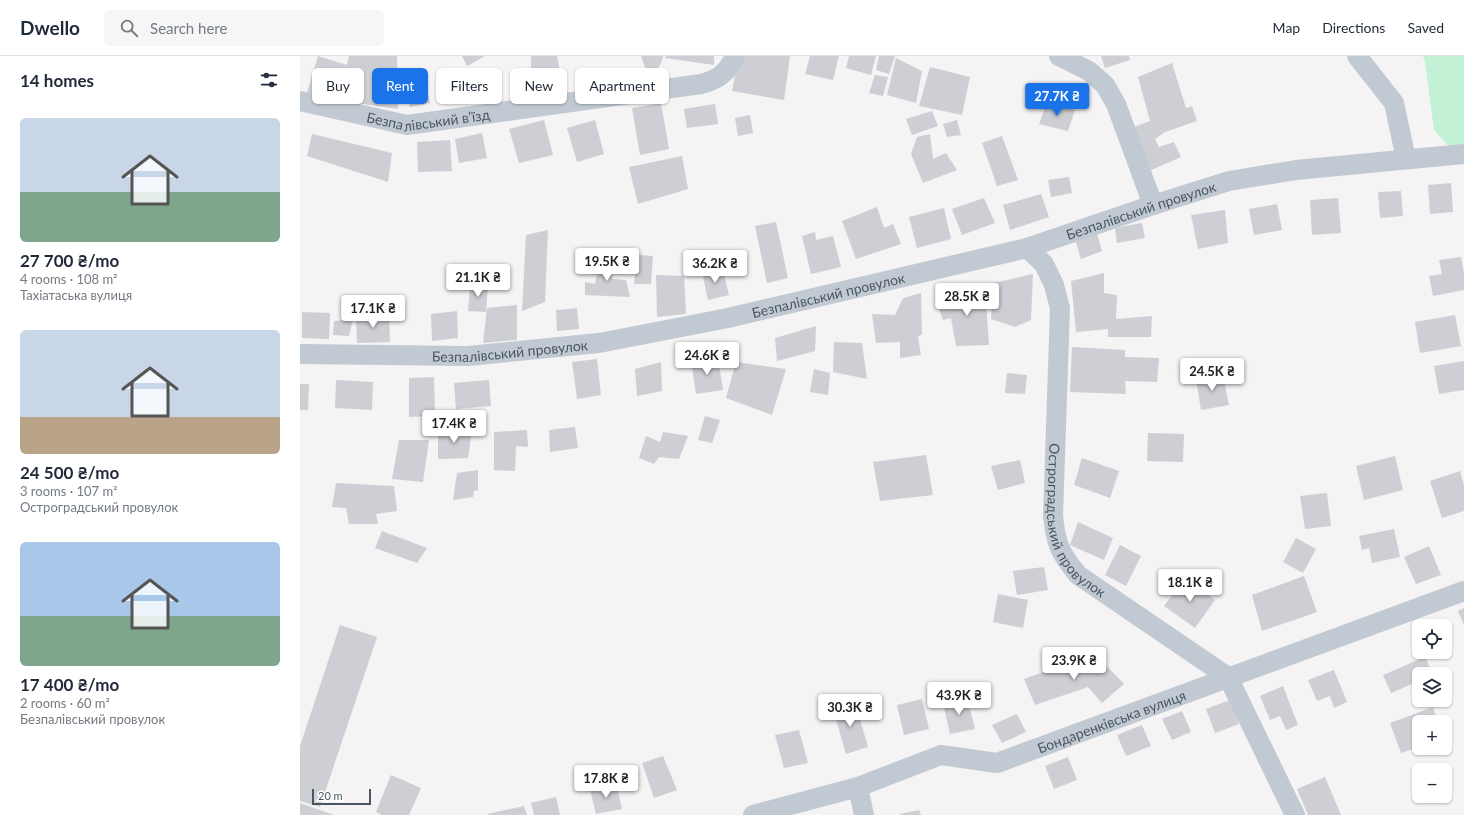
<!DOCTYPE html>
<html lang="en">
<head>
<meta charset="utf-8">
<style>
  :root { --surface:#fff; --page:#f6f6f7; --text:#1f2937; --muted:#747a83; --line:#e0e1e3; --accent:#1a73e8 }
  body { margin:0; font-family:Lato,sans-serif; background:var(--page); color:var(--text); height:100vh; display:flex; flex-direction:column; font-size:15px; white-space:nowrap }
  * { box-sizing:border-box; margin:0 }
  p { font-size:13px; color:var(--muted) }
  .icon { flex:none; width:22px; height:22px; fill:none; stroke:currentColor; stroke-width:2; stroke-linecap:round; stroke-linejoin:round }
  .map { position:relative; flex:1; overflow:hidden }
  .sheet { display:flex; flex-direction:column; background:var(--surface); width:300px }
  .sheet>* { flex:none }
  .hud { position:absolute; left:12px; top:12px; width:380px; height:36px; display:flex; gap:8px }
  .fabs { position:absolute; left:1112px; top:563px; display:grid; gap:8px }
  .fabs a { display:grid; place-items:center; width:40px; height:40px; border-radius:6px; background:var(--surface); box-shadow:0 1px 3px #0004; font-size:20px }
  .scale { position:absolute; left:12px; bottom:10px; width:59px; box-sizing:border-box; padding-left:4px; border:2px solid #4a5661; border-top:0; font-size:11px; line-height:14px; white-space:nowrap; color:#4a5661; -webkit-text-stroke:3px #fff; paint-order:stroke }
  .price { position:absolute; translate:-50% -34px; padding:0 9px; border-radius:4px; background:#fff; color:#222; font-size:13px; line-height:26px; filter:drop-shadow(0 1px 2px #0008) }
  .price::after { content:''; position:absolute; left:50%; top:24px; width:12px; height:9px; margin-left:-6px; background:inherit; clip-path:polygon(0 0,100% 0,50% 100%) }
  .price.on { background:var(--accent); color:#fff }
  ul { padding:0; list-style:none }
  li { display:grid; align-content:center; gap:8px; height:212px; padding:0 20px }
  li span { display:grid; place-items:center; height:124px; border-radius:6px; color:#555 }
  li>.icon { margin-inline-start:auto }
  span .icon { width:72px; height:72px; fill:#fffc; stroke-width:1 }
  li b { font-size:17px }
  h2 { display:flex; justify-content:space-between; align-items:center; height:48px; padding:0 20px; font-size:17px }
  .chip { padding:0 14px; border-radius:6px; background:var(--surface); box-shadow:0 1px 3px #0004; font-size:14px; line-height:36px }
  .chip.on { background:var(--accent); color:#fff }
  header { display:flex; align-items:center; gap:24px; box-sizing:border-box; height:56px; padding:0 20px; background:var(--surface); border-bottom:1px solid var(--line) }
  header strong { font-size:19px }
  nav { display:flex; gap:22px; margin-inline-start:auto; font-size:14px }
  .search { width:280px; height:36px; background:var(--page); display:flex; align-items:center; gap:10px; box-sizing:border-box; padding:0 14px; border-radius:6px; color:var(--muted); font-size:15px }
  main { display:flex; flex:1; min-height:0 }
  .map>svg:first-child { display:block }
  .green { fill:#c3f1d5 }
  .building { fill:#cdcfd5 }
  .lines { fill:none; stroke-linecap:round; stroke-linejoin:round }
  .minor { stroke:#c1cad2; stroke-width:20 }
  .labels { text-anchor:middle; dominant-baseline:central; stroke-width:4; stroke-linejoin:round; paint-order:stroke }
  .street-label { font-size:14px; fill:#4a5661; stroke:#fff }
</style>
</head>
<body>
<header>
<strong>Dwello</strong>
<div class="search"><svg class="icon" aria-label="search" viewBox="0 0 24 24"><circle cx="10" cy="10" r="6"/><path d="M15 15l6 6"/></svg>Search here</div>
<nav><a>Map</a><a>Directions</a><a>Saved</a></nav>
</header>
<main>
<section class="sheet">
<h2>14 homes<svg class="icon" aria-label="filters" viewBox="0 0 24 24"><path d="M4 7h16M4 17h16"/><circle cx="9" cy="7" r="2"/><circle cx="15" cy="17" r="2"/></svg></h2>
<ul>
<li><span style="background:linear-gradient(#c9d6e8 60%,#7fa58c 0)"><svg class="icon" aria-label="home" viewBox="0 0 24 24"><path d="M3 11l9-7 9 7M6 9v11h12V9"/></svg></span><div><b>27 700 ₴/mo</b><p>4 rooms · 108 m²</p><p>Тахіатаська вулиця</p></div></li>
<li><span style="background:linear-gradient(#c9d6e8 70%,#b9a48a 0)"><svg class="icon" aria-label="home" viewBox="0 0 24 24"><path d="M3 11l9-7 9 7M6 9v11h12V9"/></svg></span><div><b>24 500 ₴/mo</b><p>3 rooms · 107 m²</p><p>Остроградський провулок</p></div></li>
<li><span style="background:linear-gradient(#a9c7e8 60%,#7fa58c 0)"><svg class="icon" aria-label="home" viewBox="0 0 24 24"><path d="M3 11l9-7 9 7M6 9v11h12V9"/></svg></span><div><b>17 400 ₴/mo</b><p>2 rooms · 60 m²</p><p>Безпалівський провулок</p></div></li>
</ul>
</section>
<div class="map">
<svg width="1164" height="759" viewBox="0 0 1164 759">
  <rect width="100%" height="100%" fill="#f5f3f3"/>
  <path class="green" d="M1123 0H1164V89L1151 93 1134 74 1125 6Z"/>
  <path class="building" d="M18 0 47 9 49 0H97L98 53 6 40Z
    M162 0H185L167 10Z
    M231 0H257L264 36 244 41 242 29 231 32Z
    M341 0H363L362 5 356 16 346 14Z
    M366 0H414V9L365 2Z
    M439 0H490L484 44 432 35Z
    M510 0H539L533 24 505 18Z
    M549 0H576L571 19 546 12Z
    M579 0H595L589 18 576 14Z
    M801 0H829L830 4 805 12Z
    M596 2 622 15 616 47 587 39Z
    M872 7 886 52 892 50 897 65 865 76 855 83 859 91 874 86 881 101 849 115 831 72 850 65 838 21Z
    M630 11 670 21 662 59 619 50Z
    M192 16 196 38 173 42 169 20Z
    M124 18 130 47 110 51 104 22Z
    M575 19 588 21 583 40 569 37Z
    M361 47 369 93 340 99 332 52Z
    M415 48 418 68 387 72 384 53Z
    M746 48 775 54 768 75 739 68Z
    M632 55 638 70 612 79 606 63Z
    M450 59 453 77 438 80 435 62Z
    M244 64 253 99 219 107 209 73Z
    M295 64 304 98 277 106 267 72Z
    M657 64 661 79 647 81 643 68Z
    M182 77 187 102 159 107 155 83Z
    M12 78 92 97 88 126 7 100Z
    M630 78 633 103 646 97 657 114 623 127 611 98 617 81Z
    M702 80 718 124 697 130 682 87Z
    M150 84 152 115 118 116 117 86Z
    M382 100 388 133 338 148 329 111Z
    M769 121 772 137 751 141 748 124Z
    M1151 127 1153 156 1130 158 1128 129Z
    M1101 135 1103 160 1080 162 1078 136Z
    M741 138 749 161 710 174 703 149Z
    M684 142 695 167 662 179 652 153Z
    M1038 142 1041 177 1012 179 1010 144Z
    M977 148 982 174 954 179 949 153Z
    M577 151 584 172 593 168 601 188 556 203 542 165Z
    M644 152 651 183 617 192 609 161Z
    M925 154 928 187 898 193 891 159Z
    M476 166 488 222 467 227 455 170Z
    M842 167 845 182 817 187 815 172Z
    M248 174 245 246 222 255 226 179Z
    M796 174 802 195 781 203 774 180Z
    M515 176 516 184 533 180 541 211 511 218 502 180Z
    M301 198 311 202 312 223 326 224 330 241 285 239V226L295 228Z
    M337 199 353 200 351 228H334Z
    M1161 201 1164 217V234L1133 240 1129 220 1142 218 1139 204Z
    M422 211 429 239 408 244 402 216Z
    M804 217V237L817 239 816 263 852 260 851 281H808V273L776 276 771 225Z
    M733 218 731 264 715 271 691 263 693 227Z
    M356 219 384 220 386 258 357 261Z
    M170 229 188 230 186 256 168 255Z
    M685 230 689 289 656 290 651 262 643 264 636 244Z
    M621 237 622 278 618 281 621 299 600 302V286L576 287 572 258 595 259 603 242Z
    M217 249V284L183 287 187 252Z
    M277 252 279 273 257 275 256 254Z
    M157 255 158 282 132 285 131 258Z
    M2 256 30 257 29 283 2 282Z
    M89 259 90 286 57 287 56 260Z
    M1155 259 1161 290 1120 297 1115 266Z
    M53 263 49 280 33 279 34 265Z
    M516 270 515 295 477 305 475 282Z
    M534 286 562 287 567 323 533 316Z
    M772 291 825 294V301L859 302 857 326 825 325 826 338 770 336Z
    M418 302 423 334 396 338 391 305Z
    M297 303 301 339 277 343 272 306Z
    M1164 305V334L1139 338 1134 310Z
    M361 306 362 335 337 340 335 313Z
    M436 306 486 313 472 359 426 342Z
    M514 313 530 317 528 339 510 336Z
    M707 317 727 319 725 338 705 337Z
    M923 318 929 349 901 354 896 323Z
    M134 321 135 360 109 361V322Z
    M36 324 73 326 72 354 35 352Z
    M189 324 191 350 156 353 154 327Z
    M0 328H9L8 354H0Z
    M405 360 420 364 412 387 398 384Z
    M275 371 278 392 250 396 249 374Z
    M138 374H172L168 402 138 403Z
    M227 374 228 391 216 390 215 415 194 414V376Z
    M363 376 388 380 379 403 359 401 354 408 339 402 346 380 360 386Z
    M848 377 884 378 883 406 847 405Z
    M99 384H129L123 426 92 423Z
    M626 399 633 439 580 445 573 406Z
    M1095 400 1103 434 1064 444 1056 410Z
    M782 402 819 415 810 442 774 429Z
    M720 404 725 427 698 434 691 410Z
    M178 414V434L174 435 173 441 153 444 157 417Z
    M1160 415 1164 430V455L1142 462 1130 425Z
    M36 427 94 430 97 455 76 458 78 468H49L46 452 32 451Z
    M1027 437 1031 470 1005 473 1000 440Z
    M778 466 813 482 804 504 770 489Z
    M1094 473 1100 501 1072 507 1069 492 1062 494 1059 480Z
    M82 475 127 492 117 507 75 492Z
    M996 482 1016 493 1003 517 983 506Z
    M820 489 841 500 826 530 805 519Z
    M1129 490 1141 519 1116 528 1104 501Z
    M744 511 748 534 717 539 713 515Z
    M1004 520 1017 556 962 575 952 539Z
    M885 521 915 544 895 572 864 550Z
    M698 538 728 544 723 572 693 566Z
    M1164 552V569L1158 555Z
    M40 569 77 581 20 751 0 745V690Z
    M795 598 824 628 802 647 788 631 735 649 724 623Z
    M1125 601 1133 618H1119V625L1091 637 1083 619Z
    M1034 614 1047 646 1034 652 1030 640 1017 645 1008 624Z
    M983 630 998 669 986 674 980 660 970 664 960 640Z
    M667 641 675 673 650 678 643 647Z
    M622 643 629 673 604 679 597 649Z
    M930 644 939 668 915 677 906 653Z
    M555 646 568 691 546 698 533 653Z
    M1133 651 1138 666H1119V691L1101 697 1090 667Z
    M882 655 891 676 872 684 862 663Z
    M717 658 726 676 702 687 692 669Z
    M842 669 851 690 826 700 817 679Z
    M499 674 508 707 484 712 475 679Z
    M363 700 377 734 354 742 342 707Z
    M768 701 777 724 754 733 745 710Z
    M91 719 121 732 109 759H82L76 756Z
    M1025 721 1041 759H1008L997 733Z
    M316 727 322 753 296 758 290 733Z
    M256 741 260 759H234L231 747Z
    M0 747 34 759H0Z
    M224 750 227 759H188L187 758Z
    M619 754 621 759H600V758Z"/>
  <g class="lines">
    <g class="minor">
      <path d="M759 0 789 15 805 29 816 48 853 149"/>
      <path d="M1057 0 1094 47 1106 103"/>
      <path id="s1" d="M0 45 107 69 401 28C418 24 428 16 435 0"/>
      <path id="s2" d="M727 192 744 208 754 229 760 252 753 460C756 489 760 497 778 519L928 621 995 759"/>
      <path id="s3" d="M0 298 168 300 299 287 428 262 727 192 853 149 929 125 996 114 1164 98"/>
      <path d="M558 731 564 759"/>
      <path id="s4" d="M453 759 558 731 641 699 697 707 1164 535"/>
    </g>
  </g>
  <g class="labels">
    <g class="street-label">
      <text stroke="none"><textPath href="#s1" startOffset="131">Безпалівський в’їзд</textPath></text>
      <text stroke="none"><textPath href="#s3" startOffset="858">Безпалівський провулок</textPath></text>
      <text stroke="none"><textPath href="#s3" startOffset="534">Безпалівський провулок</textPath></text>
      <text stroke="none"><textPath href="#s3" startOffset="210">Безпалівський провулок</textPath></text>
      <text stroke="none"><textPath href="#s2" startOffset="291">Остроградський провулок</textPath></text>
      <text stroke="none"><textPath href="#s4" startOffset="376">Бондаренківська вулиця</textPath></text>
    </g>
  </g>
</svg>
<div class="fabs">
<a><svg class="icon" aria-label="locate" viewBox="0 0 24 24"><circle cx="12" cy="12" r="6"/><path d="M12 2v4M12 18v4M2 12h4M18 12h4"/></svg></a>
<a><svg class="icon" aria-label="layers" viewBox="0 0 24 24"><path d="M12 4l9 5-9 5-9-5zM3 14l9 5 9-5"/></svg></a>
<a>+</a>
<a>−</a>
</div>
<div class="scale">20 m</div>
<b class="price on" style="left:757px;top:61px">27.7K ₴</b>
<b class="price" style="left:307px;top:226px">19.5K ₴</b>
<b class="price" style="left:415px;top:228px">36.2K ₴</b>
<b class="price" style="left:178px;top:242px">21.1K ₴</b>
<b class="price" style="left:667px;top:261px">28.5K ₴</b>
<b class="price" style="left:73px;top:273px">17.1K ₴</b>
<b class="price" style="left:407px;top:320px">24.6K ₴</b>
<b class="price" style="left:912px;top:336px">24.5K ₴</b>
<b class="price" style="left:154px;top:388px">17.4K ₴</b>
<b class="price" style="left:890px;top:547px">18.1K ₴</b>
<b class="price" style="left:774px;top:625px">23.9K ₴</b>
<b class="price" style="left:659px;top:660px">43.9K ₴</b>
<b class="price" style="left:550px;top:672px">30.3K ₴</b>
<b class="price" style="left:306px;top:743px">17.8K ₴</b>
<div class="hud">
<a class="chip">Buy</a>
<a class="chip on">Rent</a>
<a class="chip">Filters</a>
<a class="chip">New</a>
<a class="chip">Apartment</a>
</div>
</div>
</main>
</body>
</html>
